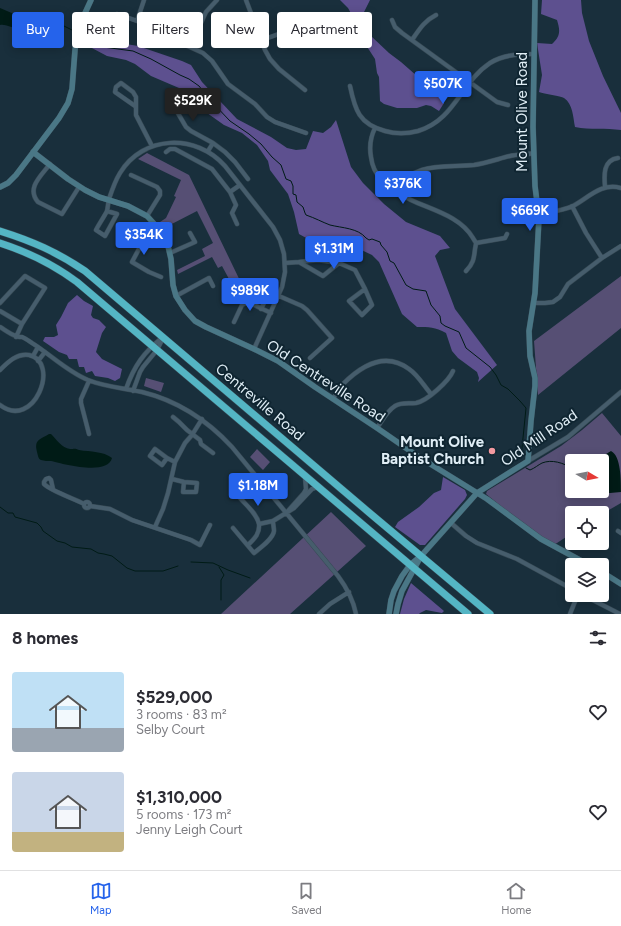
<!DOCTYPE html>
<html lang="en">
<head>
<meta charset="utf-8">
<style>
  :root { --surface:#fff; --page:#f2f2f3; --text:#2b2b33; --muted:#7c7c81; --line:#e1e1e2; --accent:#2563eb }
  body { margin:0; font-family:Figtree,sans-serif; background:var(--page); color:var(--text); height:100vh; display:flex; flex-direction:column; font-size:15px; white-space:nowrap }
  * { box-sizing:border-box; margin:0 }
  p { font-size:13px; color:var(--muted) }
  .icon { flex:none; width:22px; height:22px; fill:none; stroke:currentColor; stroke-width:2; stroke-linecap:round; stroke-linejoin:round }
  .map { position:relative; height:614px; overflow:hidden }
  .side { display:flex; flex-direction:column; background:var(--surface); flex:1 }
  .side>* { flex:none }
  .banner { position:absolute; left:12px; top:12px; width:400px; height:36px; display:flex; gap:8px }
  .needle { width:26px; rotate:100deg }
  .buttons { position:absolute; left:565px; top:454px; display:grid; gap:8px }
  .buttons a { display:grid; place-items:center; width:44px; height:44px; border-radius:4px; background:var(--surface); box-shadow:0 2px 10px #0003; font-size:20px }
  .price { position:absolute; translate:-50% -34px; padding:0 9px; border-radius:4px; background:var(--accent); color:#fff; font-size:13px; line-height:26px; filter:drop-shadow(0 1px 2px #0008) }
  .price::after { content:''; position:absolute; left:50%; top:24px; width:12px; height:9px; margin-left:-6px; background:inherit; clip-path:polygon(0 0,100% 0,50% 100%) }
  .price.active { background:#222; color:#fff }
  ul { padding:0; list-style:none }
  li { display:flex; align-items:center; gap:12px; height:100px; padding:0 12px }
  li span { display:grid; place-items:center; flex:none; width:112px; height:80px; border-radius:4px; color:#555 }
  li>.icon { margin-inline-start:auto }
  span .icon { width:48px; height:48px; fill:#fffc; stroke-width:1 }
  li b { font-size:17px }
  h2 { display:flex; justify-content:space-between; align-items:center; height:48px; padding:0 12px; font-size:17px }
  .pill { padding:0 14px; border-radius:4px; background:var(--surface); box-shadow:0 2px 10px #0003; font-size:14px; line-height:36px }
  .pill.active { background:var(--accent); color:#fff }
  .tabs { display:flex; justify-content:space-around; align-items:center; height:56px; border-top:1px solid var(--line); background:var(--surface); font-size:11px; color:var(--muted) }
  .tabs a { display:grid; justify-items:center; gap:2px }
  .tabs .active { color:var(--accent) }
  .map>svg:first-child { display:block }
  .green { fill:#564f74; fill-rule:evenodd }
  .forest { fill:#5d508f }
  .water { fill:#001b16 }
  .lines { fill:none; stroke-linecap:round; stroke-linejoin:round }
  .stream { stroke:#001b16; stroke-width:1 }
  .street-casing { stroke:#374a55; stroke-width:5 }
  .secondary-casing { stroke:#374a55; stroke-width:6 }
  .highway-casing { stroke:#374a55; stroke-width:8 }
  .street { stroke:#465d6c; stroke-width:4 }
  .secondary { stroke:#4a7786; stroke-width:5.5 }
  .highway { stroke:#54b5c4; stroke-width:7 }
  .poi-dot { fill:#f49aa0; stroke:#0f2531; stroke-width:1.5 }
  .labels { text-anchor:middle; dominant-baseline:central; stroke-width:4; stroke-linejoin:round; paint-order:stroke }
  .street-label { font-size:15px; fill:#e0eef6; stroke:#0f2531 }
  .poi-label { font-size:15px; font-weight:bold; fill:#e0eef6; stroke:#0f2531; text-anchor:end }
</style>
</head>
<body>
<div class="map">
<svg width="621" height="614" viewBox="0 0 621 614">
  <rect width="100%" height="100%" fill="#192f3c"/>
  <path class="green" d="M147 153 189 175 245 291 236 292 222 266 218 268 212 257 178 274 177 270 205 256 202 249 213 243 197 211 164 228 160 222 166 218 176 197 174 196 181 180 138 159Z
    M621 276V328L538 395 534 341Z
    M146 378 164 383 161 392 144 386Z
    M602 413 621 436V503L602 514V513H572V533L554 545 524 525 486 494 487 491 561 446 582 430ZM572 461H602V491H572Z
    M257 449 270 462 263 470 250 457Z
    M331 512 366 546 290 614H221Z"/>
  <path class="forest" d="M340 0H370L364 12 366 27 371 36 389 53 401 62 442 98 444 103 439 111 431 106 426 105 417 108H397L384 104 380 101 379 77 377 73 375 59 362 39 358 26 348 8Z
    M542 0H581L582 13 589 41 603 76 621 113V130C606 128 590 130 575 127 573 117 573 104 564 98 561 96 544 94 539 92L542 75 537 43 552 44C561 36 560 30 557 20L541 14Z
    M93 32 120 43 138 46 182 61 191 65 202 82 237 119 271 137 287 148 296 150 306 149 313 131 323 133 331 127 336 120 351 167 363 183 384 204 406 222 440 236 450 248 440 250 435 256 455 309 497 365 478 382 479 378 477 372 458 358 452 351 446 333C435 327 429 327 417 327L402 314 379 262 372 255 355 247 347 240 328 238 308 239 299 234 294 212 288 194 270 170 268 161 257 145 242 133 224 125 200 108 179 88 151 76 135 64 126 60 107 56 90 47 86 38Z
    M77 295 84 301 93 306 91 315 93 318 99 320 106 327 102 333 96 352 102 359 122 369 120 378 115 381 108 378 95 376 92 371 86 373 84 367H79L77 359H69L67 355 59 352 43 341 45 337H54L58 335 56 325 61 317 68 303Z
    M443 477 465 490 467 495 465 499 425 545H420L395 527 398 522 419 507 434 493 441 490Z
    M411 583 444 611 442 613 426 610 420 613 419 614H400L404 599Z"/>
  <path class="water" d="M0 8 14 14 38 20 45 21 54 25H52L42 23 37 25V27H41L47 31 46 32C40 29 40 30 34 31 30 32 25 31 21 30 14 29 7 24 0 25Z
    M49 434H51C56 439 62 448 70 449 74 449 75 448 79 450 91 452 103 451 112 458 108 476 63 464 51 461 48 461 44 461 41 460 38 459 38 455 37 452 34 440 39 440 49 434Z
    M611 451C621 456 621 480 621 492L599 494 594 491H602L601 461 606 454Z"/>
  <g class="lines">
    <path class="stream" d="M52 24 62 25 74 31
      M80 34 103 47 133 51 151 59 180 75 189 79 199 86 211 101 230 121 249 134 261 144 272 157 281 165 286 179 291 181 293 186V194L296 195 297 202 303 207 305 213 306 215C315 218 322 222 330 225 342 228 358 228 366 238L369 240 372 239 380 242 381 245 387 252 390 261 394 263 406 285 413 289 426 291 431 305 440 316 441 323 445 326 459 332 466 348 490 367 496 375 501 385 508 389 520 401 526 408 521 458
      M526 468 530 470C535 468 538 465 542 463 552 459 563 463 572 468
      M0 507 8 513H13L15 517 37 523 41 527 43 531 57 541 65 543 72 547 91 549 98 553 104 554 112 556 127 568 135 571H163L178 566
      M191 562 213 563 228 570 250 578
      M219 567 224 575 221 580V600"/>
    <defs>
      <path id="street" d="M246 0 265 50 270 59 279 69 305 90
        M117 14 143 23 154 28 172 39 203 53 212 61 228 84 255 104 267 117 275 122 306 133
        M392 20 395 27 402 33 497 102 508 105
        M137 21 144 0
        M262 40 290 30H327
        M412 40C419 30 424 21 436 15
        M190 47 206 12 217 0
        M350 86C355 110 359 124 385 131 395 134 407 134 418 131 455 120 460 83 490 63 503 55 518 54 534 54
        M172 103 186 127 191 131 213 143
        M135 106 115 92 116 87 121 83 133 92 136 97V115L152 146
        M375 128C370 138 369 146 371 157 372 165 375 173 381 179 389 188 401 195 411 200 432 210 460 216 473 238 474 240 475 241 476 243 476 244 475 249 475 249 474 259 473 264 466 271
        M208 151 213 143 225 152 235 162 248 179
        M166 152 170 149H175L212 169 230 192
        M50 164C41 176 26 188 38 202L62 214 79 187
        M131 175 157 187 160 191V195L147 216
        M605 187C604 175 603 160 618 158
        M395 191C414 161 444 168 474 165 486 163 498 159 510 156 518 154 526 155 534 153
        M572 206 586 233 602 258
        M107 211 117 214 105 236 96 230C99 224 104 217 107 211 108 207 108 203 109 199 112 190 115 181 120 173 143 135 196 133 225 166L273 227 280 240 284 254 285 272 282 287 254 349
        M539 214C550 212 562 211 573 206 588 198 602 182 621 188
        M237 224 232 213 236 205 230 192 240 185
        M160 232 147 239 140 247 132 262 149 272 161 277
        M476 243 505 238 507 234
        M170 253 195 242 190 233
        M299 262 318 260 339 263 355 270 365 289
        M285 263 299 262 323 276 339 263
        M365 289 372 305 362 315 349 301Z
        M176 296 209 278 213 286
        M279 296 302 306 307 310 332 338 310 358
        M0 303 25 276 45 288 22 324
        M534 303H545L553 302 560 297 568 284 602 258 621 246
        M261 309 268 295
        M0 311 22 324 16 337
        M234 322 242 305 248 302 271 313
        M0 327C5 330 10 334 16 336 17 337 21 337 22 337 25 338 29 341 32 343 51 355 68 372 88 380 105 387 124 388 142 392 179 401 207 420 232 447L338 576C347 588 353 599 356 614
        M33 356 38 347
        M38 361 45 352
        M0 370C8 362 17 353 29 355 61 362 34 431 0 405
        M126 389C134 366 144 352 163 337
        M133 391 140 372 143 367 157 350 163 338
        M333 399C336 394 339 388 343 384 361 366 385 351 409 369 418 375 424 386 431 394
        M173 417 179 422 187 430 200 440 201 444 213 453
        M377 428C382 421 387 411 395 406 402 402 408 404 416 403 427 401 449 381 453 371
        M89 434 81 403V399L89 381
        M167 458 155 449 150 456 162 465 167 458 175 462
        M528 461 568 437 621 392
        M172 479 184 482 197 483 196 492H183L184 482
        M243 479 252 490 241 499 232 489Z
        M53 489 51 480 49 478 46 479 44 482V484C51 491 75 499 84 504
        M241 499C247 506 257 514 259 524L273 521
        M84 505a3 3 0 1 1 6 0a3 3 0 1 1-6 0Z
        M90 506 110 509 132 520 191 540 200 545 210 525
        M288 511 304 493 306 489 305 477
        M451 523 466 536 477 543 517 559 572 589
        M155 527 163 509 168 493 175 462 185 443 192 435 202 419
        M233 528 254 553C260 548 273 539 274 531 274 528 273 524 273 521L294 508 312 489 318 487
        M618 531 621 533
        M248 545C254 539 260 534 259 524
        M583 595 620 614
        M319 614 330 604 349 592
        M570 614 574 604 578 595"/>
      <path id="secondary" d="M33 152 68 179 85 190 99 197 128 206 147 216 159 229 168 246 171 259 173 285 176 296 185 310 195 321 206 327 254 349 278 361 315 387 377 428 419 457 487 499 541 539 589 565
        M0 187 8 183 16 175 59 118 68 103 72 89 75 50 77 34 80 24 91 0
        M602 572 621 584
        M389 614 391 600 394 591 402 576 410 565 421 556 477 493 528 461 531 421 535 386V378L530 356 529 331 535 293 539 218 535 186 533 127 535 0
        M396 614 398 604 402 591 420 558"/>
      <path id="highway" d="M0 231C32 241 57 252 85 271L372 515 490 614
        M0 243C28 252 54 265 77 282L468 614"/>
    </defs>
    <use href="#street" class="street-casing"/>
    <use href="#secondary" class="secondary-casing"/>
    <use href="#highway" class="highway-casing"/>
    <use href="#street" class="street"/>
    <use href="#secondary" class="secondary"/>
    <use href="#highway" class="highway"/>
  </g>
  <circle class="poi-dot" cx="492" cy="451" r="4"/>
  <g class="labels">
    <g class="street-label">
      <text transform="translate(522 112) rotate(-90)">Mount Olive Road</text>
      <text transform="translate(326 381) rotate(33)">Old Centreville Road</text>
      <text transform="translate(260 402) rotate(40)">Centreville Road</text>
      <text transform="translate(539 438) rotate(-34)">Old Mill Road</text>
    </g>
    <g class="poi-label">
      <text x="484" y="442">Mount Olive<tspan x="484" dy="17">Baptist Church</tspan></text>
    </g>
  </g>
</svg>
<div class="buttons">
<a><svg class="needle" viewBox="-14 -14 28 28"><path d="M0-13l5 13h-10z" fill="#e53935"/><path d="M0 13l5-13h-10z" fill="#7c7c81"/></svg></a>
<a><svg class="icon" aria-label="locate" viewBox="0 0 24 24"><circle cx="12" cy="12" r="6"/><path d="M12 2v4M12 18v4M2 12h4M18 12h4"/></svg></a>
<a><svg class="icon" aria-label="layers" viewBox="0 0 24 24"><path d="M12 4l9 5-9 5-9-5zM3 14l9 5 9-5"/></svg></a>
</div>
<b class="price" style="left:443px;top:105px">$507K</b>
<b class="price active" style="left:193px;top:122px">$529K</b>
<b class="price" style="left:403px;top:205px">$376K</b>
<b class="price" style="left:530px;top:232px">$669K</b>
<b class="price" style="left:144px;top:256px">$354K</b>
<b class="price" style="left:334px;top:270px">$1.31M</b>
<b class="price" style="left:250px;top:312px">$989K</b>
<b class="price" style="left:258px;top:507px">$1.18M</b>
<div class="banner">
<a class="pill active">Buy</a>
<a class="pill">Rent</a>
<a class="pill">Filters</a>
<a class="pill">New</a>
<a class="pill">Apartment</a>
</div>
</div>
<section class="side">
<h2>8 homes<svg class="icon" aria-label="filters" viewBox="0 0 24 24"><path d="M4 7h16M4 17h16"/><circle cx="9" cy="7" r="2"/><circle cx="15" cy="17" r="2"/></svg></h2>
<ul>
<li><span style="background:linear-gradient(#bfe0f5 70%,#9aa5b1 0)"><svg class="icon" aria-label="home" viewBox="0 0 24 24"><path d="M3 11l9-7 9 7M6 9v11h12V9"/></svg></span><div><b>$529,000</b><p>3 rooms · 83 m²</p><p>Selby Court</p></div><svg class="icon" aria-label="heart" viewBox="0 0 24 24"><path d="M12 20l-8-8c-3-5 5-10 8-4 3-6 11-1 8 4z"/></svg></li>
<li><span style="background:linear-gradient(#c9d6e8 75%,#c2b280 0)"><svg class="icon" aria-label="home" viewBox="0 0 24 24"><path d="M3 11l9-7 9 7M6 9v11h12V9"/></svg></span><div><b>$1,310,000</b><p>5 rooms · 173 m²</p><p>Jenny Leigh Court</p></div><svg class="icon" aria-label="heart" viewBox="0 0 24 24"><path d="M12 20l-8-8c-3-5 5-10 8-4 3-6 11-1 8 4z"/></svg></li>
</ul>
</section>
<nav class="tabs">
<a class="active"><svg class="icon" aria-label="map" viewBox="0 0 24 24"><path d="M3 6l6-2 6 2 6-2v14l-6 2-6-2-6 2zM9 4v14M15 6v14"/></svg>Map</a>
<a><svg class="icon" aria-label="saved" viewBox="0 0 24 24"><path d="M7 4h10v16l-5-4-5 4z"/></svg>Saved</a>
<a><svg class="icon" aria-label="home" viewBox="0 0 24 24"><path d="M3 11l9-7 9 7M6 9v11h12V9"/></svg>Home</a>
</nav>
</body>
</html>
